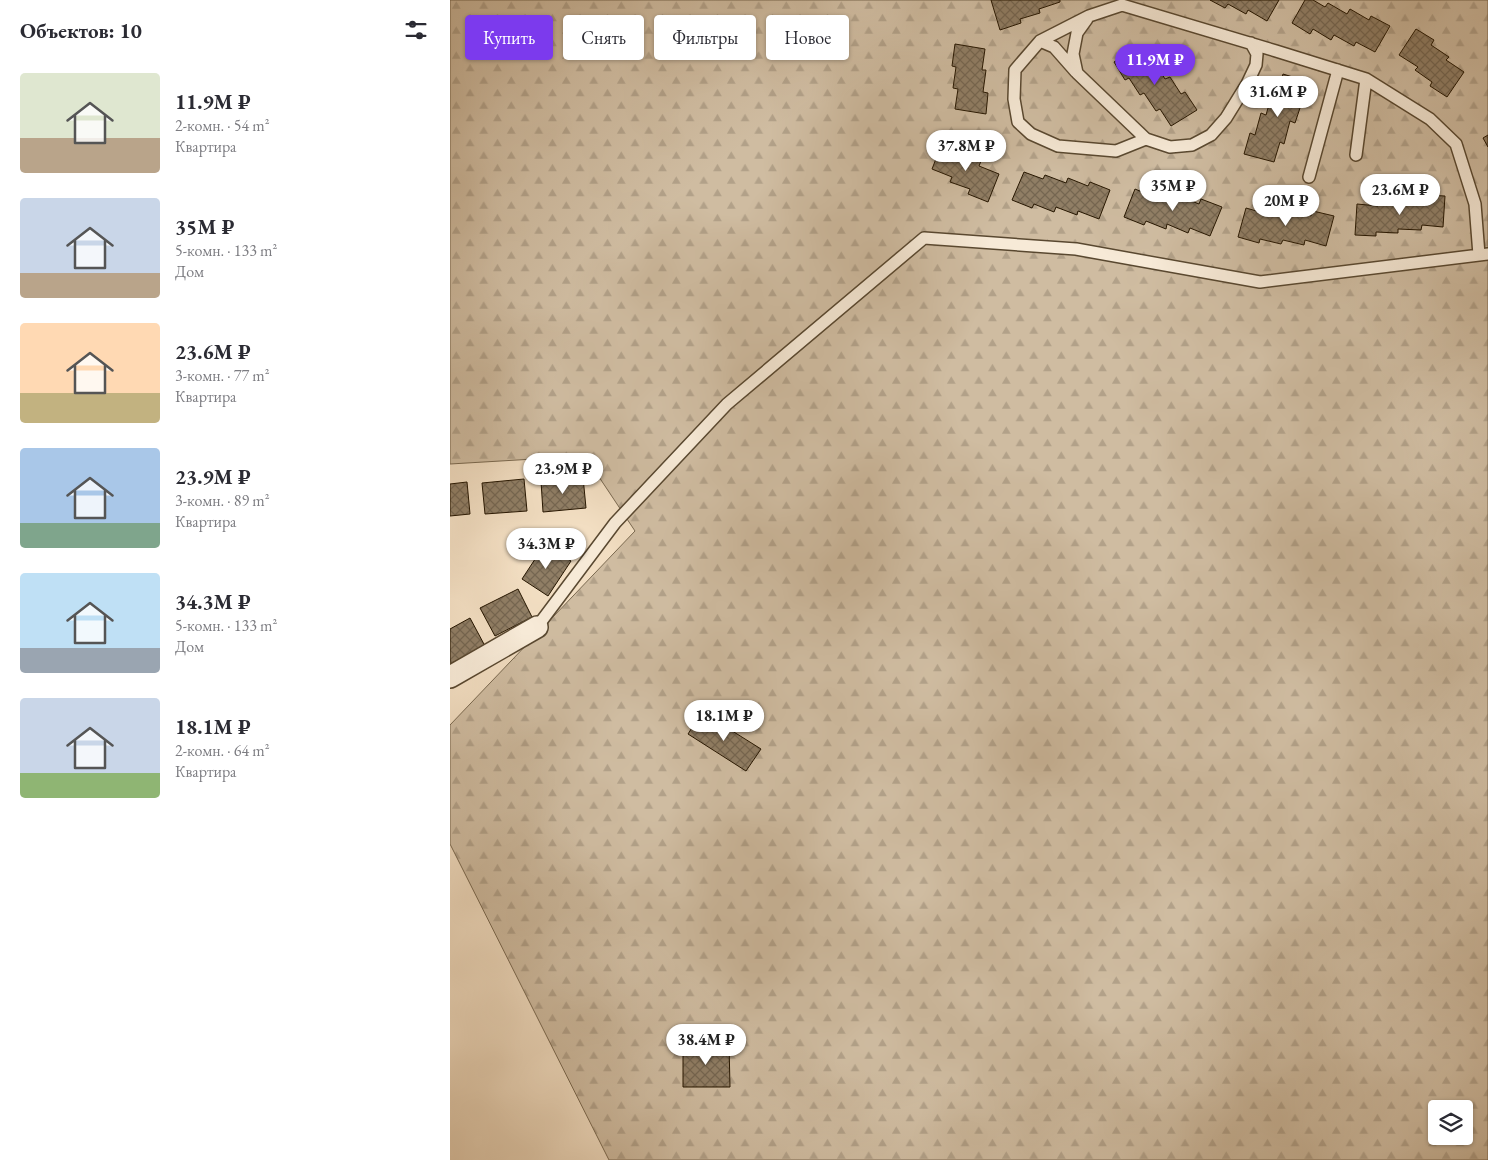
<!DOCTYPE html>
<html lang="ru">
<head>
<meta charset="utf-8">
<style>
  :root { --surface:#fff; --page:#f7f7f7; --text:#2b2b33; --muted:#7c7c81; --accent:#7c3aed }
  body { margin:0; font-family:"EB Garamond",serif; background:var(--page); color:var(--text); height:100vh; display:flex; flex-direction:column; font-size:19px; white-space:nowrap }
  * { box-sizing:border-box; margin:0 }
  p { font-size:16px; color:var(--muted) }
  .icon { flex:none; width:28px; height:28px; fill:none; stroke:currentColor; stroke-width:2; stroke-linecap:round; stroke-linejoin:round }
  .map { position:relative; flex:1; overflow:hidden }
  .side { display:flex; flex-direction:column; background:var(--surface); width:450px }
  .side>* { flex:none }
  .top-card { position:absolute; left:15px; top:15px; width:475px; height:45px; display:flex; gap:10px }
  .buttons { position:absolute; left:978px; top:1100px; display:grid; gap:10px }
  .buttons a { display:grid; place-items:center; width:45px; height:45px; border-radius:5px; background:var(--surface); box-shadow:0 1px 4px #0004; font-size:25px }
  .price { position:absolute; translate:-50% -42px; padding:0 11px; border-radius:18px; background:#fff; color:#222; font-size:16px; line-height:32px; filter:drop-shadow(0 1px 2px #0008) }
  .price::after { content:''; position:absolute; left:50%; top:30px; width:15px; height:11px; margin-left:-8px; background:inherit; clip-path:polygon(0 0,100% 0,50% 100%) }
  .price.current { background:var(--accent); color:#fff }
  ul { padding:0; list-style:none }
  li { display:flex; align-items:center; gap:15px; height:125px; padding:0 20px }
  li span { display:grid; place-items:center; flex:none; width:140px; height:100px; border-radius:5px; color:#555 }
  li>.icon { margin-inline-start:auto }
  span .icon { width:60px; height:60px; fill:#fffc; stroke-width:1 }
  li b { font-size:21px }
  h2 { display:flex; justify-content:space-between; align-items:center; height:60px; padding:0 20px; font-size:21px }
  .pill { padding:0 18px; border-radius:5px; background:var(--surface); box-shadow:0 1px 4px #0004; font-size:18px; line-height:45px }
  .pill.current { background:var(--accent); color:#fff }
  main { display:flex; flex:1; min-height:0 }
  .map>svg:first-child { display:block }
  .forest { fill:url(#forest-firs); stroke:#7a6950; fill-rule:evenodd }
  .building { fill:url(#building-cross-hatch); stroke:#261600 }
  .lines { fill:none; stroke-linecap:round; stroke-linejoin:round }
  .service-casing { stroke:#594830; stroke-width:14 }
  .minor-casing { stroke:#594830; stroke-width:24 }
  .service { stroke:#f7ead7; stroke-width:11 }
  .minor { stroke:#f7ead7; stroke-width:21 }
</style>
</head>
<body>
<main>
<section class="side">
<h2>Объектов: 10<svg class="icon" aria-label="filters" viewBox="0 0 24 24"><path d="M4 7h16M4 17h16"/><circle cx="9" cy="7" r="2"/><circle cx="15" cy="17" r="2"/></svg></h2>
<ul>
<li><span style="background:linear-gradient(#dfe7d0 65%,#b9a48a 0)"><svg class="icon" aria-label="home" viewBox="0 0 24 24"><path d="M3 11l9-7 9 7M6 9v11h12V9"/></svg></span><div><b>11.9M ₽</b><p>2-комн. · 54 m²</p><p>Квартира</p></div></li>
<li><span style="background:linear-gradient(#c9d6e8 75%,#b9a48a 0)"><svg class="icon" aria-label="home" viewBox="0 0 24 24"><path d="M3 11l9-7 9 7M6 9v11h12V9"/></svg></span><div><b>35M ₽</b><p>5-комн. · 133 m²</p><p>Дом</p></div></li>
<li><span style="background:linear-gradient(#ffd9b3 70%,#c2b280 0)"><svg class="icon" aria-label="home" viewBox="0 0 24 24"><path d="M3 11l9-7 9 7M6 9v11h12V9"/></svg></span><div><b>23.6M ₽</b><p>3-комн. · 77 m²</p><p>Квартира</p></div></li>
<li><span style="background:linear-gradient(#a9c7e8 75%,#7fa58c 0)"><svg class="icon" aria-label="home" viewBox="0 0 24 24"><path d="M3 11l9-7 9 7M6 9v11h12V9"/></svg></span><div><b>23.9M ₽</b><p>3-комн. · 89 m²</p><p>Квартира</p></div></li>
<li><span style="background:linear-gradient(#bfe0f5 75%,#9aa5b1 0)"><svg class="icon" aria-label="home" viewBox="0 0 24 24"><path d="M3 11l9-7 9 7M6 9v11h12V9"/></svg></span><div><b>34.3M ₽</b><p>5-комн. · 133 m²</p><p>Дом</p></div></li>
<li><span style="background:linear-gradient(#c9d6e8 75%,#8fb573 0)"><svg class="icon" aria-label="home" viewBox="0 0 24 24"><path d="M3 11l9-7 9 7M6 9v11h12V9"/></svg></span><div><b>18.1M ₽</b><p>2-комн. · 64 m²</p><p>Квартира</p></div></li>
</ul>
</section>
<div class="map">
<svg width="1038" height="1160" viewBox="0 0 1038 1160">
  <defs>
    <pattern id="forest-firs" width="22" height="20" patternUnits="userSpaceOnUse" patternTransform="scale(1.25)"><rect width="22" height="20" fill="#cfbca1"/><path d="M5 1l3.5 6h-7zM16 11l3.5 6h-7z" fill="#b2a189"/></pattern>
    <pattern id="building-cross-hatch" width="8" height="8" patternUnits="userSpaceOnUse" patternTransform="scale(1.25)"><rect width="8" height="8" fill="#907e65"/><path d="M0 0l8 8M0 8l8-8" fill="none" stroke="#756651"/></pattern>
  </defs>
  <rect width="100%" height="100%" fill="#f2dec2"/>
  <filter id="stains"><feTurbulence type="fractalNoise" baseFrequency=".004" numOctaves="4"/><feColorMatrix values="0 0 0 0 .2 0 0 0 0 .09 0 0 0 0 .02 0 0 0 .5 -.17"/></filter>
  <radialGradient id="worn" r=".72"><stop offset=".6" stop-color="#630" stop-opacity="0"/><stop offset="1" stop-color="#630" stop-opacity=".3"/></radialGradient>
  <path class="forest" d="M0 0H1038V1160H159L0 844V725L185 531 135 456 0 464ZM986 1109H1014V1136H986Z"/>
  <path class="building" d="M541 0H610V2L589 9 590 13 570 19 571 23 550 30Z
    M760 0H829L817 21 798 10 796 14 778 4 775 8Z
    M855 0H863L875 7 878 3 897 14 900 9 919 20 921 16 940 26 925 52 906 42 904 46 884 35 881 40 863 29 860 34 842 23Z
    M966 29 984 40 981 45 999 57 996 60 1014 72 997 97 980 86 982 82 965 70 968 67 949 55Z
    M505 44 535 49 532 70H536L533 92 538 93 536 114 505 109 508 89 503 88 506 67 502 66Z
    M689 45 701 64 704 61 715 79 720 77 731 94 735 92 747 110 721 126 710 109 706 111 694 93 690 95 679 78 675 80 664 62Z
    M833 74 862 83 856 104 852 102 845 123 840 121 834 144 830 142 824 162 794 154 800 133 805 135 811 113 816 115 822 94 827 95Z
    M1038 135V147L1033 138Z
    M493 141 513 149 511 154 531 161 529 166 549 174 538 202 518 194 520 189 500 182 502 177 482 169Z
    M574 172 593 179 595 175 616 183 618 178 638 186 640 182 660 190 649 219 628 211 627 215 606 207 604 212 584 204 582 208 562 200Z
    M685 189 704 197 707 192 727 200 729 196 749 204 751 199 772 207 760 236 740 228 738 233 717 224 716 229 696 221 694 225 674 217Z
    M974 195 995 196 993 227 972 225 971 230 948 229V233L926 232V236L905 235 907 204 928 206 929 201 951 203 952 198 973 200Z
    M796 208 817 214 818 209 839 215 840 210 861 216 863 211 884 216 876 246 855 240 854 245 833 240 831 244 810 239 809 243 788 237Z
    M133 477 136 508 93 512 91 481Z
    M74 479 77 511 35 514 32 483Z
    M17 482 20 514 0 516V484Z
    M95 544 121 561 98 596 72 579Z
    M68 589 82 617 45 636 30 608Z
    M20 618 35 646 0 664V629Z
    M252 712 311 749 296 771 238 734Z
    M279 1044 280 1087H233V1045Z"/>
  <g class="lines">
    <defs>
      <path id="service" d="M637 19 627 33 623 54 627 73 696 139
        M590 41 604 47 626 72
        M801 43 807 54 806 65 797 84 776 118 761 135 742 145 720 147 696 139 666 151 608 146 581 134 568 122 564 99 565 70 590 41 639 16 672 5 826 51 916 79 980 119 1006 144 1025 204 1029 255
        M906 155 916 79
        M859 177 888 70
        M87 627 165 523 277 404 474 238 626 249 810 282 1038 254"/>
      <path id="minor" d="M0 677 87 627"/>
    </defs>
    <use href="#service" class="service-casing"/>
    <use href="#minor" class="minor-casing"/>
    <use href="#service" class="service"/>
    <use href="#minor" class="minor"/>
  </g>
  <rect width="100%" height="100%" filter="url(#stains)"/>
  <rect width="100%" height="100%" fill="url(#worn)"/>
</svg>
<div class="buttons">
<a><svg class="icon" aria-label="layers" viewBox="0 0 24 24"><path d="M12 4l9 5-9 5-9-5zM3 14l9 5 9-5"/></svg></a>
</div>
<b class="price current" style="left:705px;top:86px">11.9M ₽</b>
<b class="price" style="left:828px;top:118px">31.6M ₽</b>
<b class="price" style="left:516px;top:172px">37.8M ₽</b>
<b class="price" style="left:723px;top:212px">35M ₽</b>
<b class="price" style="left:950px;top:216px">23.6M ₽</b>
<b class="price" style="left:836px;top:227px">20M ₽</b>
<b class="price" style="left:113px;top:495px">23.9M ₽</b>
<b class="price" style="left:96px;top:570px">34.3M ₽</b>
<b class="price" style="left:274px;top:742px">18.1M ₽</b>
<b class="price" style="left:256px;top:1066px">38.4M ₽</b>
<div class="top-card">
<a class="pill current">Купить</a>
<a class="pill">Снять</a>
<a class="pill">Фильтры</a>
<a class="pill">Новое</a>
</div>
</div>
</main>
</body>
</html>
